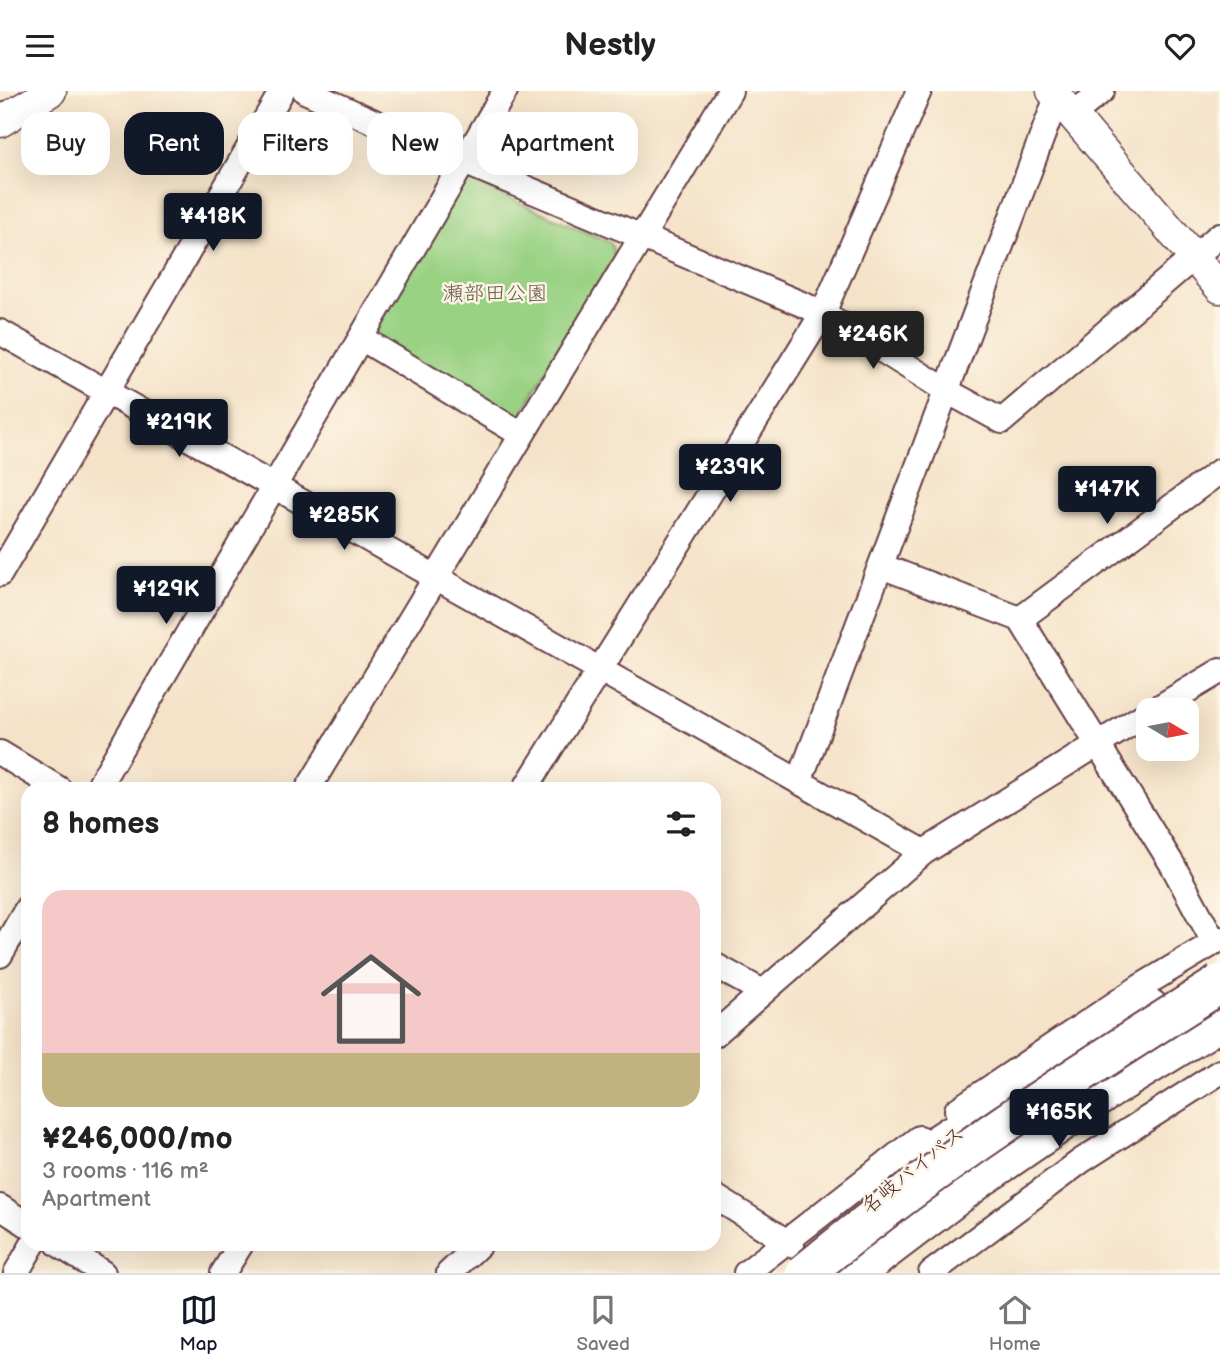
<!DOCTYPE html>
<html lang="en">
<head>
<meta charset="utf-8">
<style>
  :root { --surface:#fff; --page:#f6f6f6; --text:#222; --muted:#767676; --line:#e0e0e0; --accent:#111827 }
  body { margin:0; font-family:"Balsamiq Sans","Klee One",sans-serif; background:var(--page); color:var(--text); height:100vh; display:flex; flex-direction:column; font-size:26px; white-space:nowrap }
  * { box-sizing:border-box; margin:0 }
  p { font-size:23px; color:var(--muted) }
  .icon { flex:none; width:38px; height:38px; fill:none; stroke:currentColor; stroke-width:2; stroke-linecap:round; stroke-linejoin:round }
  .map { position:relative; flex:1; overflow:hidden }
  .drawer { position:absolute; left:21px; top:691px; width:700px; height:469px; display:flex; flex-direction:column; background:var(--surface); border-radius:21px; box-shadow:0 7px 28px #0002 }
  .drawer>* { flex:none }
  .top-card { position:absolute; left:21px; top:21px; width:700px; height:63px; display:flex; gap:14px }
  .needle { width:46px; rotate:100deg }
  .tools { position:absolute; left:1136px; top:607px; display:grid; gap:14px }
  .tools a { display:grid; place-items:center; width:63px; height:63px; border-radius:14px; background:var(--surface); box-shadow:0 7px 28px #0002; font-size:35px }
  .price { position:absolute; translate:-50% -60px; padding:0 16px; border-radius:7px; background:var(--accent); color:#fff; font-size:23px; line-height:46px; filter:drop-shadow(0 2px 4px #0008) }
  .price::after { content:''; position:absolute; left:50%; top:42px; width:21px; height:16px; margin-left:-10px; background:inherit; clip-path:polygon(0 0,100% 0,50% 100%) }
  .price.selected { background:#222; color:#fff }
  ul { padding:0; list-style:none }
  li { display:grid; align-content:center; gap:14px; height:371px; padding:0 21px }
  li+li { border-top:2px solid var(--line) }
  li span { display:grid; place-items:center; height:217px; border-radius:21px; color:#555 }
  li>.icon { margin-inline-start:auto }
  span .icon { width:126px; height:126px; fill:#fffc; stroke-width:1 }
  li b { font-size:30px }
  h2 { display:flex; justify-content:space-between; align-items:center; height:84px; padding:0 21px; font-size:30px }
  .pill { padding:0 24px; border-radius:21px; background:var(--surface); box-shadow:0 7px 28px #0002; font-size:24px; line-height:63px }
  .pill.selected { background:var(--accent); color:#fff }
  header { display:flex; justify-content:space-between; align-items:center; height:91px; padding:0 21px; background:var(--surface); font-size:32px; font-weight:800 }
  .menu { display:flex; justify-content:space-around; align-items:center; height:98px; border-top:2px solid var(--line); background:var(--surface); font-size:19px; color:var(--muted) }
  .menu a { display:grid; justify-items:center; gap:4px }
  .menu .selected { color:var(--accent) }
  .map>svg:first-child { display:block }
  .green { fill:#9ad284; stroke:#727858; stroke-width:2 }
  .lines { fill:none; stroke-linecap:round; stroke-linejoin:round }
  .minor-casing { stroke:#643c43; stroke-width:28 }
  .tertiary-casing { stroke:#643c43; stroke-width:33 }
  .trunk-casing { stroke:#643c43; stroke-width:42 }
  .motorway-casing { stroke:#643c43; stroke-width:42 }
  .minor { stroke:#fff; stroke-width:24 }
  .tertiary { stroke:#fff; stroke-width:30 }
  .trunk { stroke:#fff; stroke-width:38 }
  .motorway { stroke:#fff; stroke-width:38 }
  .motorway-bridge-casing { stroke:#643c43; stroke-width:42; stroke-linecap:butt }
  .motorway-bridge { stroke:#fff; stroke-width:38 }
  .labels { text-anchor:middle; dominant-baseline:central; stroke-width:5; stroke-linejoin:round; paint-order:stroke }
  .park-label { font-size:21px; fill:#625546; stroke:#fcf5e5 }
  .street-label { font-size:21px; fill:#4a1f2b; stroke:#fcf5e5 }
</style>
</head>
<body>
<header><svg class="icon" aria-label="menu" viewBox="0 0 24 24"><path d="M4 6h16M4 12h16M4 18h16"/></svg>Nestly<svg class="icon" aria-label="heart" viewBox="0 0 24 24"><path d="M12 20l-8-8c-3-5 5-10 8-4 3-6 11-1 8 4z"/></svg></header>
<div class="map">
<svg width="1220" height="1182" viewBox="0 0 1220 1182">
  <rect width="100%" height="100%" fill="#fcf5e5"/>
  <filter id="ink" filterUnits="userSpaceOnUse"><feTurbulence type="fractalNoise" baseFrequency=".0143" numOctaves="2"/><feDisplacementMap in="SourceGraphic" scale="14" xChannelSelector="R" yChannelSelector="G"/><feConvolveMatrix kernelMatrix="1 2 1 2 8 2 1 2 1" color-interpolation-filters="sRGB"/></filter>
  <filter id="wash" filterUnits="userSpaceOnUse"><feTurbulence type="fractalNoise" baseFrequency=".00686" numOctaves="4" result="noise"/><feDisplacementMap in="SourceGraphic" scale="28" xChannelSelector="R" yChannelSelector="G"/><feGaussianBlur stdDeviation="1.57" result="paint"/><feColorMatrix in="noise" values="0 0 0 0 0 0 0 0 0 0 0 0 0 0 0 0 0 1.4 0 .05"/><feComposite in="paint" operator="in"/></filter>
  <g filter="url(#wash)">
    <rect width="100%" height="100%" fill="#f5e3c9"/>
    <path class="green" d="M473 91 611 152 615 165 519 326 512 327 380 252 375 238 459 96Z"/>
  </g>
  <g filter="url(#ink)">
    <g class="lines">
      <defs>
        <path id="minor" d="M305 0 464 71 823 222 947 300 1002 330 1220 144
          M1072 24 1102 0
          M0 241 924 761
          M361 247 522 344
          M881 475 1020 528 1172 773 1214 851
          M0 483 282 0
          M1020 528 1220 380
          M1153 620 1220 580
          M0 662 59 698
          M799 691 1057 6
          M97 698 505 0
          M308 698 730 0
          M525 698 823 222 919 0
          M0 864 28 816
          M714 874 763 901
          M714 944 924 761 1148 622
          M957 1019 1140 896 1220 848
          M714 1105 792 1154
          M0 1116 28 1134
          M58 1153 103 1182
          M16 1182 33 1153
          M223 1182 241 1153
          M449 1182 480 1153
          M746 1182 919 1047
          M931 1182 1081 1070 1220 981"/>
        <path id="tertiary" d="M1052 0 1220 197
          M0 31 51 0"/>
        <path id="trunk" d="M883 1102 935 1055 1149 917"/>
        <path id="motorway" d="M855 1182 980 1087 1111 997 1220 930"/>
      </defs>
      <use href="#minor" class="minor-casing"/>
      <use href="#tertiary" class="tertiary-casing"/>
      <use href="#trunk" class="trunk-casing"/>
      <use href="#motorway" class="motorway-casing"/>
      <use href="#minor" class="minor"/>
      <use href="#tertiary" class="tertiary"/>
      <use href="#trunk" class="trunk"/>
      <use href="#motorway" class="motorway"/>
      <defs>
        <path id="motorway-bridge" d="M805 1182C934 1074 1078 983 1220 893"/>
      </defs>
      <use href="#motorway-bridge" class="motorway-bridge-casing"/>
      <use href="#motorway-bridge" class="motorway-bridge"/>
    </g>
  </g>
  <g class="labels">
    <g class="park-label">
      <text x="495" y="202">瀬部田公園</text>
    </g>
    <g class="street-label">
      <text transform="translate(913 1079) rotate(-39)">名岐バイパス</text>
    </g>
  </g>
</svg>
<div class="tools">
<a><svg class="needle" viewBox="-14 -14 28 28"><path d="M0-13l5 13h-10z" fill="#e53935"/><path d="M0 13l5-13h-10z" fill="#767676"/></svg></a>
</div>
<b class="price" style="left:213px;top:162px">¥418K</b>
<b class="price selected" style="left:873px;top:280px">¥246K</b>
<b class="price" style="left:179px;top:368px">¥219K</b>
<b class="price" style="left:730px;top:413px">¥239K</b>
<b class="price" style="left:1107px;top:435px">¥147K</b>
<b class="price" style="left:344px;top:461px">¥285K</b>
<b class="price" style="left:166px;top:535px">¥129K</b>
<b class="price" style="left:1059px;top:1058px">¥165K</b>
<div class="top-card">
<a class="pill">Buy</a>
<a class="pill selected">Rent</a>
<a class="pill">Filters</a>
<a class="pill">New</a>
<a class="pill">Apartment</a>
</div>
<section class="drawer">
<h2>8 homes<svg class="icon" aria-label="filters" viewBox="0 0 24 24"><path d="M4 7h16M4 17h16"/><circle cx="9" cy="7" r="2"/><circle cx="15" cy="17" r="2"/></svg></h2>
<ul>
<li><span style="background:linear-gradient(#f6c9c9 75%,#c2b280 0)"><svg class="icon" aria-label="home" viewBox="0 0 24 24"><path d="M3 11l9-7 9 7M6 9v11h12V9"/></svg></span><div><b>¥246,000/mo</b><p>3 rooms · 116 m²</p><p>Apartment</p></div></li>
</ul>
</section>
</div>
<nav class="menu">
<a class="selected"><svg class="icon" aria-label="map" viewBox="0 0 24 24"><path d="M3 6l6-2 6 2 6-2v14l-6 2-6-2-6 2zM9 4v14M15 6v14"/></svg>Map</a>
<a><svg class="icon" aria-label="saved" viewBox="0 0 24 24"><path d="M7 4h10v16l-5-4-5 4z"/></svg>Saved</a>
<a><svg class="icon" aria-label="home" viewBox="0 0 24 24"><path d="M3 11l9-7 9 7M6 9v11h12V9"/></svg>Home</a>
</nav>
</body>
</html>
